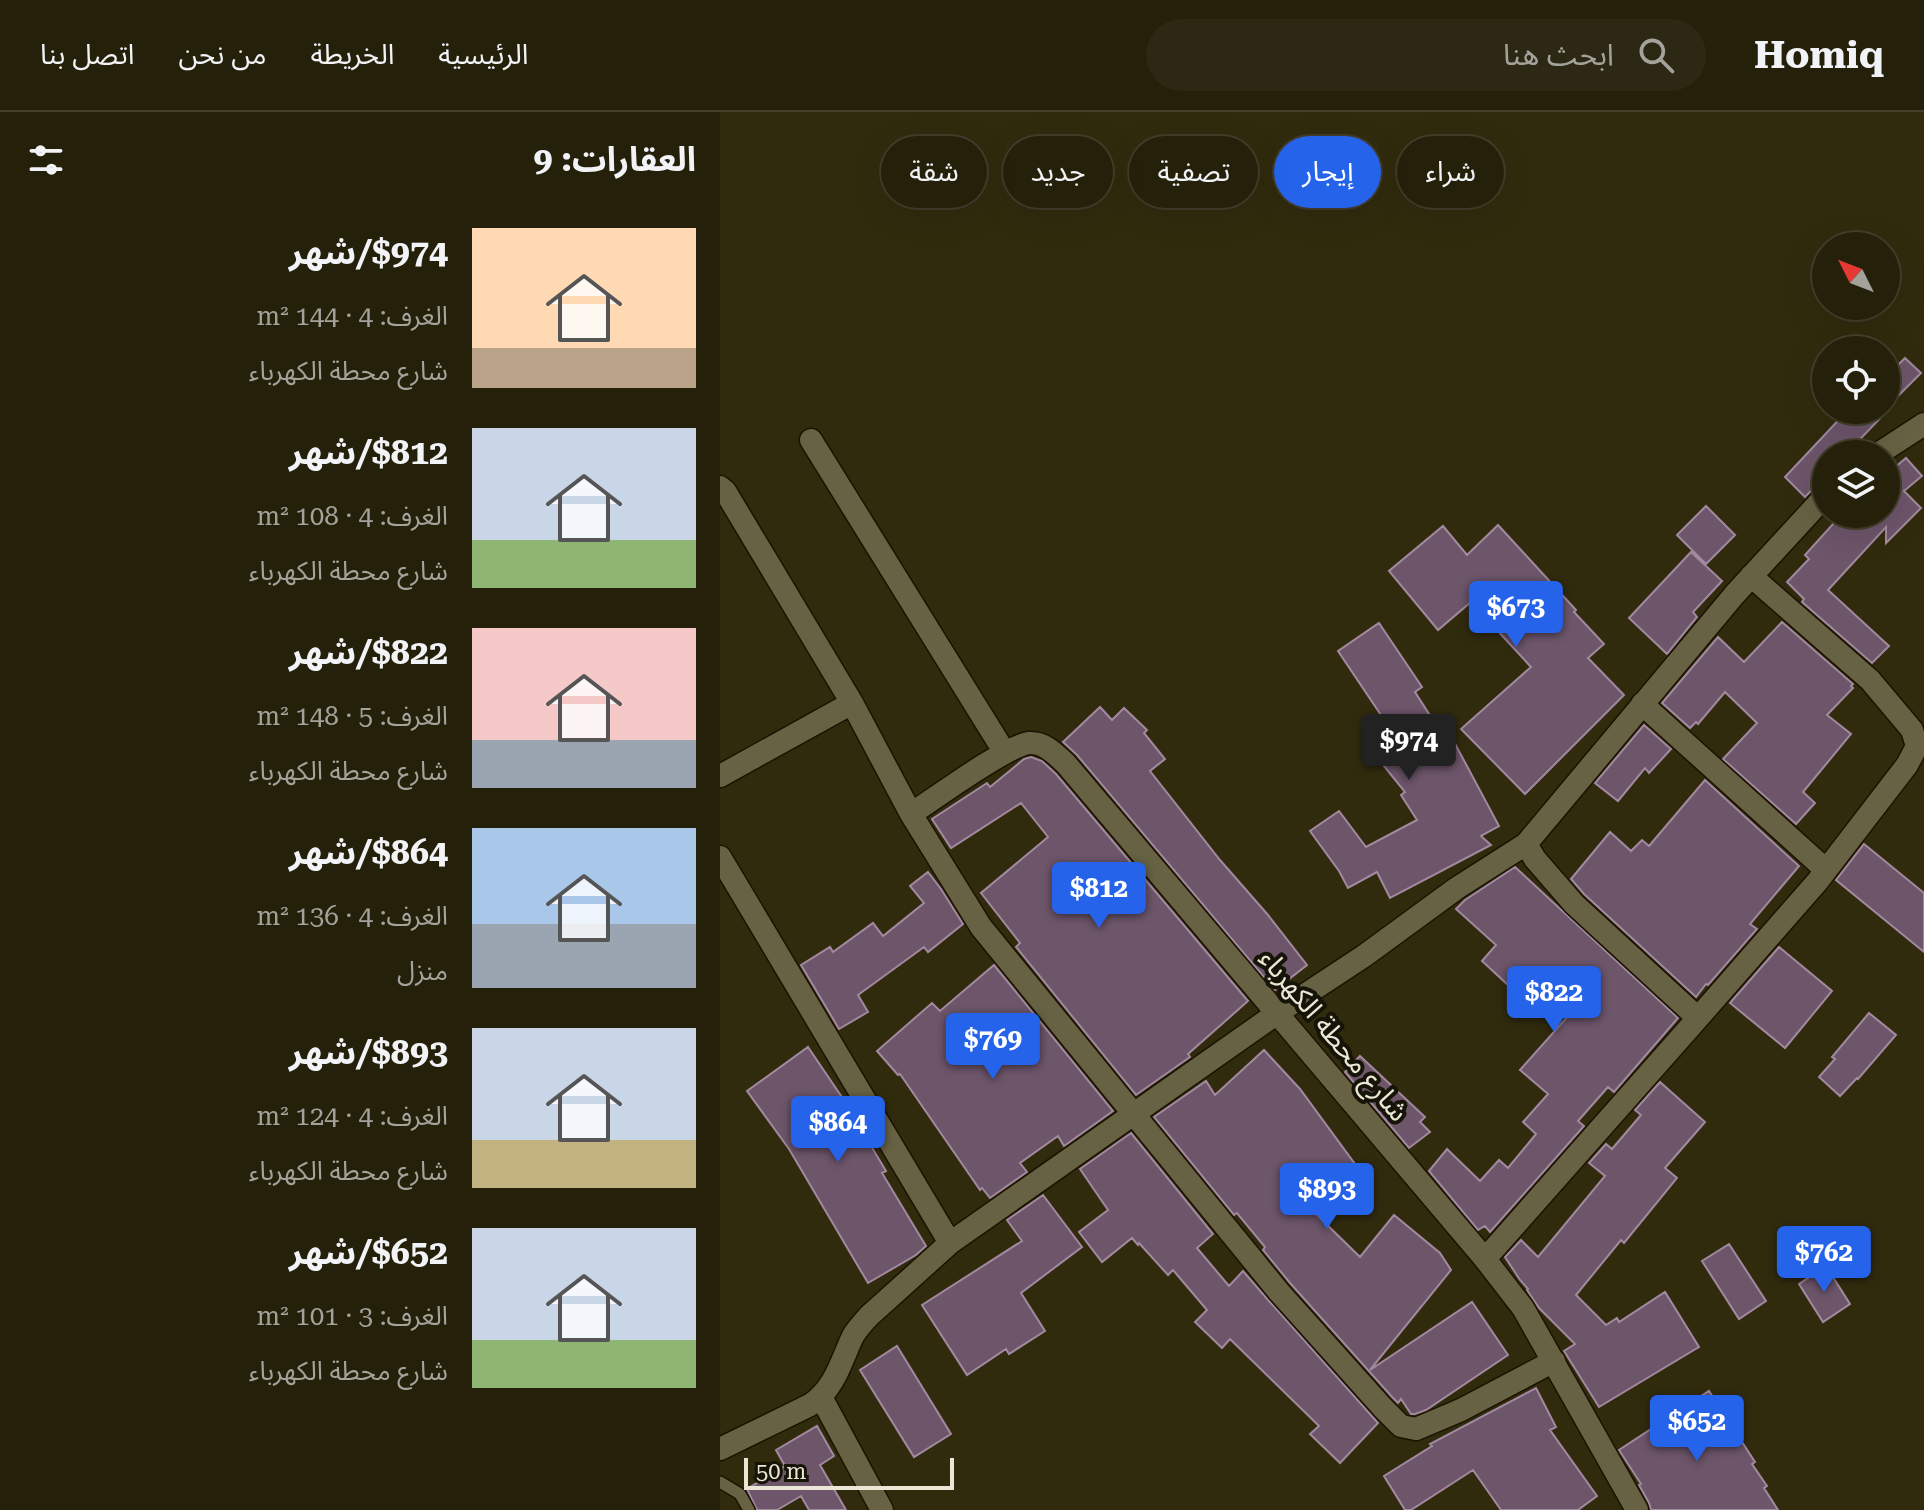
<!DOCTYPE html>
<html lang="ar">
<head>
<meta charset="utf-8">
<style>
  :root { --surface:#25200a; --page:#2d2813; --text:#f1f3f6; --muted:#a3a39c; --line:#423e2b; --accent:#2563eb }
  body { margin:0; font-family:"Roboto Serif","Noto Sans Arabic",serif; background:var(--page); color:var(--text); direction:rtl; height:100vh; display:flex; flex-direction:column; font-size:30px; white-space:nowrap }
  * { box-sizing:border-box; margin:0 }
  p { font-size:26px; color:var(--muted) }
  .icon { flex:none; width:44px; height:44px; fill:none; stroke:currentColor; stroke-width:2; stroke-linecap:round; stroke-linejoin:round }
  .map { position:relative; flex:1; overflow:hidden; direction:ltr }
  .panel { display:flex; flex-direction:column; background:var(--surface); width:720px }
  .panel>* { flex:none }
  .banner { position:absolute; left:24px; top:24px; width:760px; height:72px; direction:rtl; display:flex; gap:16px }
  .needle { width:52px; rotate:312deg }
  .controls { position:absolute; left:1092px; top:120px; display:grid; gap:16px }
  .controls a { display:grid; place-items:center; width:88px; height:88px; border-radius:50%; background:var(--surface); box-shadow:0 8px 32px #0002,0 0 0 2px var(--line); font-size:40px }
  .scale { position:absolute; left:24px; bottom:20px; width:210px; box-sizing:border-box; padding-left:8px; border:4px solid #ebe7d7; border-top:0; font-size:22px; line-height:28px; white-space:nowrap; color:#ebe7d7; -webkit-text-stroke:6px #161307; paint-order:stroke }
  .price { position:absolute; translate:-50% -68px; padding:0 18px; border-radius:8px; background:var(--accent); color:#fff; font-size:26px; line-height:52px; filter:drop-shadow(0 2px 4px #0008) }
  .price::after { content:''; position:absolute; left:50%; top:48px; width:24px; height:18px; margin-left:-12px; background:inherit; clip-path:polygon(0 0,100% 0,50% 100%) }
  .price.on { background:#222; color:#fff }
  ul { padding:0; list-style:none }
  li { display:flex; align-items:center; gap:24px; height:200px; padding:0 24px }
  li span { display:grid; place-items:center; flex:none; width:224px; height:160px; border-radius:0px; color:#555 }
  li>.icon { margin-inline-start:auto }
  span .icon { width:96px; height:96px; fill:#fffc; stroke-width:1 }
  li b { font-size:34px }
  h2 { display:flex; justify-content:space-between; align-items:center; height:96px; padding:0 24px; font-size:34px }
  .pill { padding:0 28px; border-radius:36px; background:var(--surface); box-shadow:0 8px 32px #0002,0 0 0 2px var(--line); font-size:28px; line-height:72px }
  .pill.on { background:var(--accent); color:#fff }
  header { display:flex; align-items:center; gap:48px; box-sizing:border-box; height:112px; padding:0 40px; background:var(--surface); border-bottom:2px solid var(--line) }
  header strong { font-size:38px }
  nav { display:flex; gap:44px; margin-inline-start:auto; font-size:28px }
  .search { width:560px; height:72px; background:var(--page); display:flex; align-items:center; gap:20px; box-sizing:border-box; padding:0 28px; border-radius:44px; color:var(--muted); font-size:30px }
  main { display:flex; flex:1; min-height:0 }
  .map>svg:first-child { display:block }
  .building { fill:#6d556a; stroke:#a389a0; stroke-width:2 }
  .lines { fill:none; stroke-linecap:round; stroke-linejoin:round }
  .lane-casing { stroke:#191300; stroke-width:14 }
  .street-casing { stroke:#191300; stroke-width:25 }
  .lane { stroke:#686244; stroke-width:11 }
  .street { stroke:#686244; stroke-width:22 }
  .labels { text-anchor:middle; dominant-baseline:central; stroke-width:8; stroke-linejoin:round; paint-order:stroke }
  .street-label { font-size:28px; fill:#ebe7d7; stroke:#161307 }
</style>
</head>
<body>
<header>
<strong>Homiq</strong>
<div class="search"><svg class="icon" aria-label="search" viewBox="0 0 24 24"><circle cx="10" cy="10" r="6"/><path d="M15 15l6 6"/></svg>ابحث هنا</div>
<nav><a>الرئيسية</a><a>الخريطة</a><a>من نحن</a><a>اتصل بنا</a></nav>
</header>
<main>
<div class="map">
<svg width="1204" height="1398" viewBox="0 0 1204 1398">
  <rect width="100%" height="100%" fill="#312b0e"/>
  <path class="building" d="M1185 246 1201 261 1166 296V265Z
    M1128 298H1168L1126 342H1106V363L1085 385 1065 365Z
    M1186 346 1202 364 1184 379 1201 396 1166 431V415L1108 478 1169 534 1152 551 1082 490 1084 487 1067 470 1089 447 1085 443 1122 402H1166V361L1167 362Z
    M986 394 1015 423 986 452 957 423Z
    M778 413 856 498 854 500 884 532 868 546 904 583 805 682 741 617 811 555 751 490 718 518 669 459 723 414 747 443Z
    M971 440 1002 469 973 500 977 505 947 542 909 506Z
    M1062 510 1133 572 1131 574 1133 576 1107 603 1131 622 1083 680 1095 691 1076 712 1003 647 1037 611 1005 580 978 612 976 610 970 616 942 591 998 525 1024 550Z
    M659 511 702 575 695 580 727 630 732 626 779 714 761 724 771 733 670 786 657 760 628 776 619 759 590 719 619 699 646 735 697 708 681 683 685 680 651 638 673 621 618 539Z
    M380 595 392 608 404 596 427 618 424 621 445 647 430 659 500 748 548 803 587 853 555 878 357 643 343 630Z
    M924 613 951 637 929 661 925 656 898 689 875 671Z
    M311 645 322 649 336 662 528 889 468 942 470 945 416 983 296 835 300 831 261 781 328 725 301 691 231 736 212 707 267 671 270 675 304 647Z
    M985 668 1079 754 1030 812 1037 817 988 873 986 872 976 885 864 782 851 767 890 720 911 739 922 728 929 734Z
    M1144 732 1204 781V840L1116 768Z
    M795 755 958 906 894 980 888 975 858 1009 864 1014 770 1120 765 1114 758 1118 709 1059 727 1037 760 1069 779 1048 788 1056 816 1022 803 1010 828 982 800 958 849 903 834 891 836 889 801 860 789 874 762 849 776 833 736 797 745 788Z
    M208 760 221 777 243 812 208 840 204 835 138 883 148 900 119 917 81 853 110 835 113 840 153 811 163 824 204 791 190 774Z
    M1059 835 1112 879 1065 936 1010 891Z
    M274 853 393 999 344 1034 338 1024 300 1051 307 1060 270 1086 262 1076 260 1078 180 962 178 963 157 939 212 891 220 899Z
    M1149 901 1176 923 1138 967 1137 966 1120 984 1099 965 1115 947 1112 945Z
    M88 935 136 1006 135 1007 166 1059 162 1061 206 1134 196 1143 148 1171 69 1037 27 979Z
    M544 938 580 977 646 1067 597 1103 640 1145 674 1103 720 1141 731 1158 650 1258 752 1190 788 1243 706 1298 695 1302H691L681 1287 678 1291 673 1286 570 1171 543 1138 545 1135 517 1101 514 1103 434 1005 486 969 495 983Z
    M640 944 705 1005 700 1010 710 1020 689 1036 625 960Z
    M940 970 985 1010 945 1056 957 1066 904 1131 901 1128 856 1183 886 1213 897 1206 899 1210 945 1180 979 1235 879 1295 844 1239 855 1232 819 1196 807 1178 808 1177 800 1168 785 1145 801 1128 818 1145 885 1064 869 1051 886 1032 892 1037 921 1003 915 998Z
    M411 1021 493 1122 477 1136 509 1174 523 1159 549 1189 658 1311 620 1351 590 1322 599 1314 510 1227 502 1236 475 1210 487 1198 453 1158 448 1163 419 1131 418 1133 412 1126 382 1150 359 1120 388 1098 360 1057Z
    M323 1083 362 1135 301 1181 325 1219 289 1242 286 1237 247 1263 202 1193 302 1129 287 1108Z
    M1009 1132 1046 1189 1019 1207 982 1149Z
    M1106 1154 1130 1192 1103 1210 1079 1172Z
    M177 1234 231 1322 194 1345 140 1258Z
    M816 1276 836 1315 830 1318 877 1384 858 1398H781L753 1358 691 1398H685L664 1364 712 1334 710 1332Z
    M989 1279 1035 1350 1032 1352 1047 1374 1044 1376 1058 1398H931L929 1391 919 1373 921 1372 899 1338Z
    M97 1314 114 1344 100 1353 126 1398H89L81 1384 57 1398H37L27 1377 65 1354 56 1338Z"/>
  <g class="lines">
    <defs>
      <path id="lane" d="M0 1370 20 1382 29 1398"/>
      <path id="street" d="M91 328 285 641
        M1158 342 1204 312
        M0 375 5 379 132 591 191 702 261 815 559 1180 663 1296 681 1314 696 1317 741 1298 834 1249
        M922 592 1106 758
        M0 664 132 591
        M191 702C214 687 286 634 309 631 325 630 335 642 346 652L765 1147 803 1196 917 1398
        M0 745 230 1131
        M978 906 854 792 815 747 806 732 1015 482 1106 383
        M765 1147 971 914 1097 770 1187 653 1197 634 1192 618 1150 568 1031 464
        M101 1285 162 1398
        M0 1337 90 1293C115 1277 121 1249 133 1224 137 1217 143 1211 149 1204L230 1131 556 902 644 844 737 776 806 732"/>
    </defs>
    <use href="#lane" class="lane-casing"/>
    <use href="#street" class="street-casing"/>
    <use href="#lane" class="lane"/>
    <use href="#street" class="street"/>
  </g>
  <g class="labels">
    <g class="street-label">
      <text transform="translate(614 923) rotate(50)">شارع محطة الكهرباء</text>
    </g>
  </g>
</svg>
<div class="controls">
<a><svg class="needle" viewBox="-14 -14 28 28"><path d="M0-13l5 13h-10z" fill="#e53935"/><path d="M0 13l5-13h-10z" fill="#a3a39c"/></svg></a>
<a><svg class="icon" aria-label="locate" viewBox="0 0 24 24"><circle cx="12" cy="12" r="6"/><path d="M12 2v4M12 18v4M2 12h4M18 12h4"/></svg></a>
<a><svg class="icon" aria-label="layers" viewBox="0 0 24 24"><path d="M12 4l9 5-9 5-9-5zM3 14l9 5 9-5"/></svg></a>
</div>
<div class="scale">50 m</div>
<b class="price" style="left:796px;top:537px">$673</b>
<b class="price on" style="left:689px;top:670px">$974</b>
<b class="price" style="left:379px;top:818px">$812</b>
<b class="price" style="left:834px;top:922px">$822</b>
<b class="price" style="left:273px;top:969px">$769</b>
<b class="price" style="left:118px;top:1052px">$864</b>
<b class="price" style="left:607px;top:1119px">$893</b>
<b class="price" style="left:1104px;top:1182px">$762</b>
<b class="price" style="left:977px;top:1351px">$652</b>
<div class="banner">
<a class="pill">شراء</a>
<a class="pill on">إيجار</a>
<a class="pill">تصفية</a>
<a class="pill">جديد</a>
<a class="pill">شقة</a>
</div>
</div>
<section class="panel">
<h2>العقارات: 9<svg class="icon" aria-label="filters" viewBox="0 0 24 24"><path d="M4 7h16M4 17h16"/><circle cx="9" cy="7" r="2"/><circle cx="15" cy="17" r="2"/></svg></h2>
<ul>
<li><span style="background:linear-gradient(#ffd9b3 75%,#b9a48a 0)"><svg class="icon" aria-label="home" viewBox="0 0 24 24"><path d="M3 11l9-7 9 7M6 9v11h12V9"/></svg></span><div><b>$974/شهر</b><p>الغرف: 4 · 144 m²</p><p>شارع محطة الكهرباء</p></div></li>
<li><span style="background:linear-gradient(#c9d6e8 70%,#8fb573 0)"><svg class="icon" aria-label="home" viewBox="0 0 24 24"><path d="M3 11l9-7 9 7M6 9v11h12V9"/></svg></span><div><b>$812/شهر</b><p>الغرف: 4 · 108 m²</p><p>شارع محطة الكهرباء</p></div></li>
<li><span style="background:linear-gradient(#f6c9c9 70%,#9aa5b1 0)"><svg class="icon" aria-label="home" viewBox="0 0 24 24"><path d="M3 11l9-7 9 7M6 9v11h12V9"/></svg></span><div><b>$822/شهر</b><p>الغرف: 5 · 148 m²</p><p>شارع محطة الكهرباء</p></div></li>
<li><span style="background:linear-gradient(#a9c7e8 60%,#9aa5b1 0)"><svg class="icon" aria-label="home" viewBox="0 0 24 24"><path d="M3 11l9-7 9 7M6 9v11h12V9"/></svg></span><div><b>$864/شهر</b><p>الغرف: 4 · 136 m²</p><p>منزل</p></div></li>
<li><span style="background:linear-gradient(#c9d6e8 70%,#c2b280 0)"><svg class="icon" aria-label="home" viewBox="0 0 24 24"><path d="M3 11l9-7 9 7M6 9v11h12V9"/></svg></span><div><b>$893/شهر</b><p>الغرف: 4 · 124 m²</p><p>شارع محطة الكهرباء</p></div></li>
<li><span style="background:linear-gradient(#c9d6e8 70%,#8fb573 0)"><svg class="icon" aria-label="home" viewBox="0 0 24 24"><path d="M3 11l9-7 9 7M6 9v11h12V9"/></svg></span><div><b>$652/شهر</b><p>الغرف: 3 · 101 m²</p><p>شارع محطة الكهرباء</p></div></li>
</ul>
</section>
</main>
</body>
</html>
